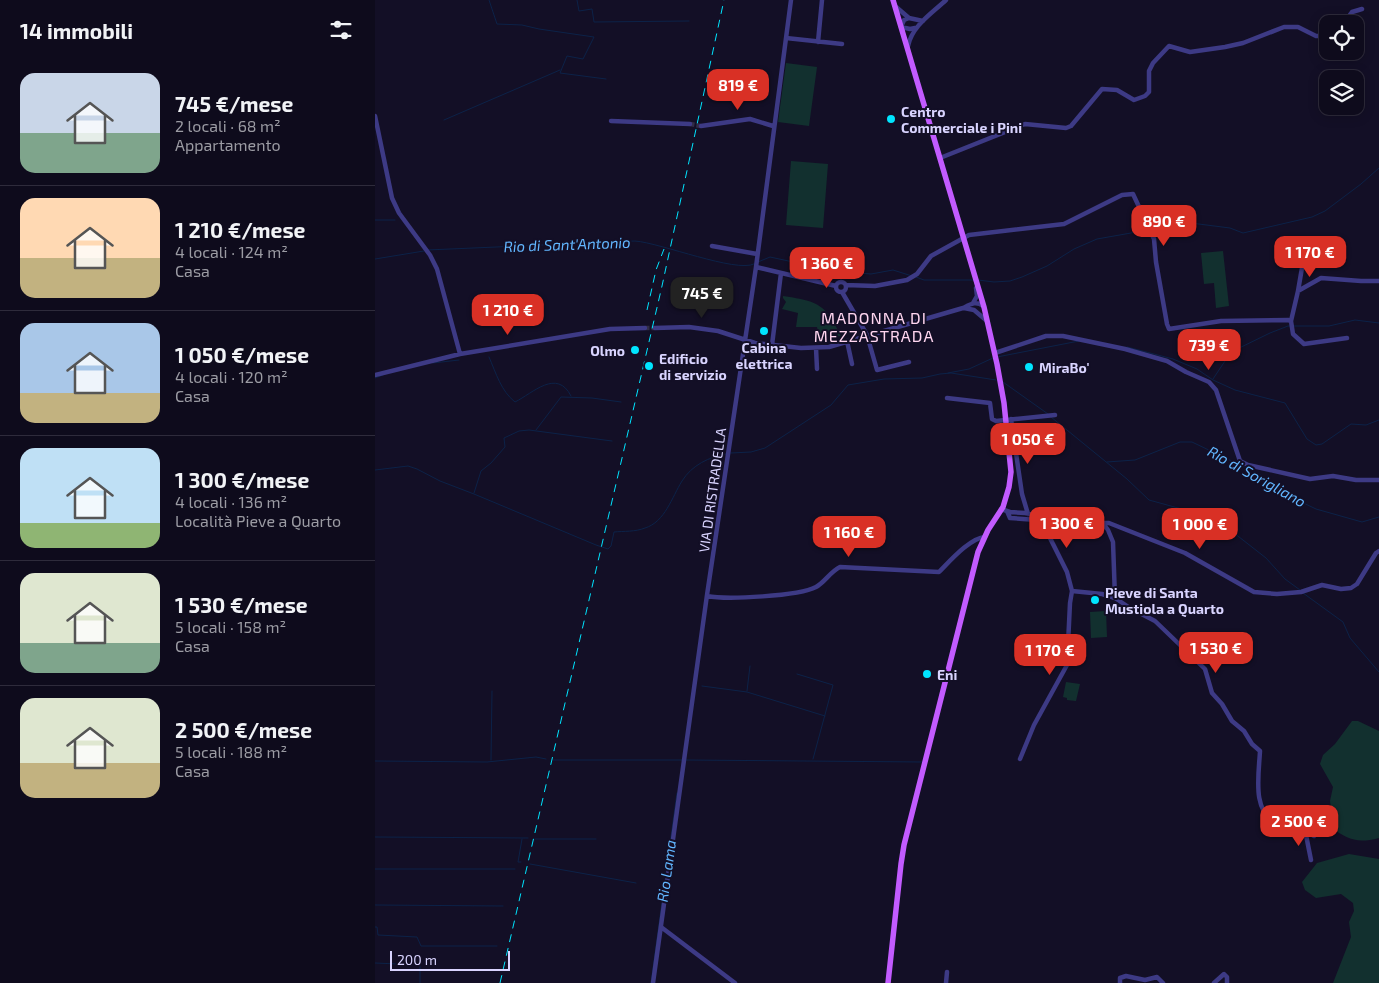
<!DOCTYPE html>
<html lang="it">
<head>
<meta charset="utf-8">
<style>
  :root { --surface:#0e0b1c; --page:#1c1929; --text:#f1f3f6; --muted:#9b9ba3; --line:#2e2b3b; --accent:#d93025 }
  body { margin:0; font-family:"Exo 2",sans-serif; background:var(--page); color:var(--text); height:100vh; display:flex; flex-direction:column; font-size:19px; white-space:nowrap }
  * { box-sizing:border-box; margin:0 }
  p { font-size:16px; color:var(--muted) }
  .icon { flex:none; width:28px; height:28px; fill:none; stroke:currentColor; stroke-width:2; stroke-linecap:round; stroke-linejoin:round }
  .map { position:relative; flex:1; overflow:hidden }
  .details { display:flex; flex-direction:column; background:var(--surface); width:375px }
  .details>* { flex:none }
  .buttons { position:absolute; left:944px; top:15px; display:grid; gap:10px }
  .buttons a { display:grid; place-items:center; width:45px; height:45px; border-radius:10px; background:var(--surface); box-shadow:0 2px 12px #0003,0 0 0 1px var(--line); font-size:25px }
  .scale { position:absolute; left:15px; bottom:12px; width:120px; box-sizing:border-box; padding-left:5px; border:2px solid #d9d4ff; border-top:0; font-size:14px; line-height:18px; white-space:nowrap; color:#d9d4ff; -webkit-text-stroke:4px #130f26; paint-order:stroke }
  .price { position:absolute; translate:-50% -42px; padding:0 11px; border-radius:10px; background:var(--accent); color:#fff; font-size:16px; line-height:32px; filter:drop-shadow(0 1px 2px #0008) }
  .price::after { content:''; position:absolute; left:50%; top:30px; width:15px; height:11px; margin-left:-8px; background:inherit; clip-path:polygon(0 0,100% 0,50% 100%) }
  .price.selected { background:#222; color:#fff }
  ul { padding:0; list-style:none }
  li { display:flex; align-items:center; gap:15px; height:125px; padding:0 20px }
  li+li { border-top:1px solid var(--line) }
  li span { display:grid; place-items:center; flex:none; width:140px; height:100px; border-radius:15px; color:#555 }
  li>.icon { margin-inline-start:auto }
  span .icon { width:60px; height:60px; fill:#fffc; stroke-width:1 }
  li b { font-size:21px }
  h2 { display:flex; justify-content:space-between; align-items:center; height:60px; padding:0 20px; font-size:21px }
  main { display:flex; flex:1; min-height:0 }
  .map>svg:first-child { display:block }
  .green { fill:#12302f }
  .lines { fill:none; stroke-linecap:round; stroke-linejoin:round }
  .stream { stroke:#0c2248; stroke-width:1 }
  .minor-tunnel { stroke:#312d47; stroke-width:4.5; stroke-dasharray:4.5 2; stroke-linecap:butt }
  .minor { stroke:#3d3a85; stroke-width:4.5 }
  .major { stroke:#c25bff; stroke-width:5.5 }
  .rail { stroke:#00e5ff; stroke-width:1; stroke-dasharray:8 6; stroke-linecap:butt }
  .poi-dot { fill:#00e5ff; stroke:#130f26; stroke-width:2 }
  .labels { text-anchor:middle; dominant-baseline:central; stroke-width:4; stroke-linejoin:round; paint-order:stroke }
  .poi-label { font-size:14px; font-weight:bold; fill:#d9d4ff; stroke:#130f26; text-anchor:start }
  .street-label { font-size:14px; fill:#d9d4ff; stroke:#130f26 }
  .water-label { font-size:15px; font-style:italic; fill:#62b6ff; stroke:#130f26 }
  .quarter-label { font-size:16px; letter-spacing:1px; fill:#ffd6f0; stroke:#130f26 }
</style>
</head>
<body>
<main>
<section class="details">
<h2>14 immobili<svg class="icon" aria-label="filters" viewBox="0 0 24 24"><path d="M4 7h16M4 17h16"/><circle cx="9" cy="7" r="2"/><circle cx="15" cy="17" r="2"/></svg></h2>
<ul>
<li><span style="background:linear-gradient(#c9d6e8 60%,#7fa58c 0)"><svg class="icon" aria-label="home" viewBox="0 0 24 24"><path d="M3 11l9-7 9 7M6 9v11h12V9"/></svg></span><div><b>745 €/mese</b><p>2 locali · 68 m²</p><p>Appartamento</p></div></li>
<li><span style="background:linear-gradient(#ffd9b3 60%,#c2b280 0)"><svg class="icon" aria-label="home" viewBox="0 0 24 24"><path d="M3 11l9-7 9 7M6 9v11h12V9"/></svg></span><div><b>1 210 €/mese</b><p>4 locali · 124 m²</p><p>Casa</p></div></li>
<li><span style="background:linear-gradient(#a9c7e8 70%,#c2b280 0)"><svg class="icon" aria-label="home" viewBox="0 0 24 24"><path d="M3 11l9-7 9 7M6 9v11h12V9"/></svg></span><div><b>1 050 €/mese</b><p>4 locali · 120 m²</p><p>Casa</p></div></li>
<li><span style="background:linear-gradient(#bfe0f5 75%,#8fb573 0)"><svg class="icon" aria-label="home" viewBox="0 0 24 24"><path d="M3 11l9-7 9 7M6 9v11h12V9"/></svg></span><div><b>1 300 €/mese</b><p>4 locali · 136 m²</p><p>Località Pieve a Quarto</p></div></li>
<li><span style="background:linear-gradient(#dfe7d0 70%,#7fa58c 0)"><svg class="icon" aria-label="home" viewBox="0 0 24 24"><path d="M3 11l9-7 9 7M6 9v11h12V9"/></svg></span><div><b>1 530 €/mese</b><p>5 locali · 158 m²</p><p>Casa</p></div></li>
<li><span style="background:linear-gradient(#dfe7d0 65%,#c2b280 0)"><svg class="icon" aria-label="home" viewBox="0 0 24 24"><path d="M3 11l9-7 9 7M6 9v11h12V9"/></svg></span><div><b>2 500 €/mese</b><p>5 locali · 188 m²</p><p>Casa</p></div></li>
</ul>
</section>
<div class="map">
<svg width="1004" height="983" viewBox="0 0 1004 983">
  <rect width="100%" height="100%" fill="#130f26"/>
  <path class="green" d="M411 63 442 67 434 126 403 122Z
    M416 161 453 164 448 228 411 225Z
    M848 251 854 306 841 308 839 283 829 284 826 253Z
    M408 296C426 299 443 300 454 315 459 322 462 329 466 336L459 337 453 335 451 339 445 341 442 327H421L423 313 407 309 411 302 408 298Z
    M731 611 732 637 716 638 715 612Z
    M691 682 705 684 701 701 692 700V698L688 697Z
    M977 721H983L1004 731V838C981 844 973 839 955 827L957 816 955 801 958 787 945 764 948 755 960 744Z
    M974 854 1004 859V983H958L976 937 974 922 979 911 978 903 966 894 941 898 930 890 927 882 942 863Z"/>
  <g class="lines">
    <path class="stream" d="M114 0 122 24 147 25 164 29 219 37 208 59 192 56 185 73 231 79
      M202 0 204 11 217 9 219 22 314 21
      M69 120 185 70
      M0 220H20
      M52 250 260 241C286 243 361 273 379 264
      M0 259 49 251
      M383 262 395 257 460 271 496 274 518 270 537 276
      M541 277 549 280H599
      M603 280 619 282 635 281 647 277 672 266 699 249 722 239 756 233 776 225 808 222 855 228 868 233 937 217 950 211 986 184 1004 168
      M752 347 798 359 822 369 838 380 860 390 910 403 932 439 941 445 947 444 976 424 991 425 1004 420
      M114 357C121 373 126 391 140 402 158 393 182 368 196 396
      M622 357 704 341
      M58 363 84 360
      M573 373 594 369 618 358
      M0 378 8 375
      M838 379 856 352 895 333 913 326H954L980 320 1004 323
      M628 382 673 414
      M676 417 752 479 774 500 814 511 850 526 891 558 910 579 925 590
      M161 430 186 397 217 398 246 402
      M356 453 376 452 390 448 456 405 473 385 509 379 547 378 565 374 576 373 621 380
      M732 462 760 460 805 442H817L884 474 916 497 941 509 987 522 1004 517
      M0 470 33 466 42 469 65 481 99 494 221 545 233 549 236 546 239 532C249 531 260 532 270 528 290 522 297 497 307 481 317 465 334 457 351 454
      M99 493 106 471 116 463 130 447 129 438 144 431 154 430 237 441
      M928 593 968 622 975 638 1004 672
      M422 674 458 685 438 759
      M327 686 372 692 450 716
      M372 691 375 666
      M116 760 117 691
      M178 760H307
      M311 760 547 762
      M0 761 112 762 161 757 171 759
      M0 837 153 838
      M160 839H221
      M146 862H143L147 839
      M155 864 261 883
      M0 869H140
      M0 905 128 906
      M0 927H2L3 935 42 937 46 946H122
      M0 963 45 965V983
      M276 983 302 793"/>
    <path class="minor-tunnel" d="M315 124 326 126
      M270 328H280"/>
    <path class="minor" d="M520 6 534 18 548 21
      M534 18 529 20 526 27 535 29 540 28
      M968 24 977 12 987 9
      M411 38 467 44
      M443 42 447 0
      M533 46C537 26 556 14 571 0
      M0 116 17 198 24 213 55 255 62 269 85 354
      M236 121 315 124
      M326 126 375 119 398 126
      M565 158 650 124 691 128 696 126 727 89 742 90 759 100 770 96 774 92V71L778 63 794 46 815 52 850 47 868 43 909 27H923L941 36H952
      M337 246 382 254
      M381 267 461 286
      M461 287a5 5 0 1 1 10 0a5 5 0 1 1-10 0Z
      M471 285 500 286 532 280 542 274 556 256 594 235 689 224 747 195 758 194 779 239 781 262 792 324 794 329 846 321 913 320 916 321 918 334 929 344 972 338
      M923 291 928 262
      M467 292 492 335 502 370 534 362
      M598 303 602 296 601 288
      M589 308 599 310 612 321
      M916 321 923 291 946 278 986 281H1004
      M280 328 314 327 343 331 380 343 426 348 454 347 588 308C594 305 601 300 608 306
      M472 341 477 364
      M397 345 406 273
      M441 348 442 369
      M620 353 671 336H688L750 349 792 361 811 372 834 382 841 390 865 461 873 465 935 479 958 476 981 480H1004
      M0 375 85 354 235 329 270 328
      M572 398 615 403 617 419 621 421 680 415
      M636 419 647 494 653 514
      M639 441 662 439
      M626 509 635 512 650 513 707 523H734L810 553 879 592 902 594 926 592 947 585 966 589 976 588 982 584 1001 553 1004 551
      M632 511 635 518 662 520 668 524 692 572 697 591 727 594 740 598
      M727 522 733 530 738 542 740 598 755 608 780 621 830 669 837 693 847 704 857 721 869 731 877 744 885 751C884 773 876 814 903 823 909 825 916 824 922 826 928 828 934 833 939 836
      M332 596C352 600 424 596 441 587 450 582 455 572 465 567L564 572C575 561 595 538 610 537
      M645 759 659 725 692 665 695 603 697 591
      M930 830 936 860
      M286 927 360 983
      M278 983 332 595 381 267 416 0
      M571 983 572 972
      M745 983V978L751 976 770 980 782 977 788 983
      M839 983 849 974 852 977V983"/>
    <path class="major" d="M513 983 526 864 529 845 603 552 613 530 628 507 634 487 636 472 629 403 622 364 609 307 518 0"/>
    <path class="rail" d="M272 310 281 270 289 249
      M125 983 287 286 349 0"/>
  </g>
  <g class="poi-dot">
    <circle cx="516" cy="119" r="5"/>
    <circle cx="389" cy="331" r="5"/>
    <circle cx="260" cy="350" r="5"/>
    <circle cx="274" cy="366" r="5"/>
    <circle cx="654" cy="367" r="5"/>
    <circle cx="720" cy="600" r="5"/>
    <circle cx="552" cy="674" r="5"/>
  </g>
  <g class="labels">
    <g class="poi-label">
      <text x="526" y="111">Centro<tspan x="526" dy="16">Commerciale i Pini</tspan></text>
      <text x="389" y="347" text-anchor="middle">Cabina<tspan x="389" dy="16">elettrica</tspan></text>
      <text x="250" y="350" text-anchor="end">Olmo</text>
      <text x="284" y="358">Edificio<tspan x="284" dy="16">di servizio</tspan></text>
      <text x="664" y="367">MiraBo'</text>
      <text x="730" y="592">Pieve di Santa<tspan x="730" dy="16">Mustiola a Quarto</tspan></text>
      <text x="562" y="674">Eni</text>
    </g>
    <g class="street-label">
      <text transform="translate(337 490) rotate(-82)">VIA DI RISTRADELLA</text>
    </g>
    <g class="water-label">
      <text transform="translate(192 244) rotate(-2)">Rio di Sant'Antonio</text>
      <text transform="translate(882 476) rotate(29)">Rio di Sorigliano</text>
      <text transform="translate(291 871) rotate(-82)">Rio Lama</text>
    </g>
    <g class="quarter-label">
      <text x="499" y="317">MADONNA DI<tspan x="499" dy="18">MEZZASTRADA</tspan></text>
    </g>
  </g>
</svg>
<div class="buttons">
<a><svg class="icon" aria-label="locate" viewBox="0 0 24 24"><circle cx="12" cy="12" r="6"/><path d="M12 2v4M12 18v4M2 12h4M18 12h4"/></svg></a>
<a><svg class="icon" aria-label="layers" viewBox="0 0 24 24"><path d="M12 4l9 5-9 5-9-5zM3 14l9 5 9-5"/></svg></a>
</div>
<div class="scale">200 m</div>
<b class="price" style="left:363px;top:111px">819 €</b>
<b class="price" style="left:789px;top:247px">890 €</b>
<b class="price" style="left:935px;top:278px">1 170 €</b>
<b class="price" style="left:452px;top:289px">1 360 €</b>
<b class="price selected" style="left:327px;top:319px">745 €</b>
<b class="price" style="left:133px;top:336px">1 210 €</b>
<b class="price" style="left:834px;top:371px">739 €</b>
<b class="price" style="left:653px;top:465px">1 050 €</b>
<b class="price" style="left:692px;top:549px">1 300 €</b>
<b class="price" style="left:825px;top:550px">1 000 €</b>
<b class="price" style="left:474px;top:558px">1 160 €</b>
<b class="price" style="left:841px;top:674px">1 530 €</b>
<b class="price" style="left:675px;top:676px">1 170 €</b>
<b class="price" style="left:924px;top:847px">2 500 €</b>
</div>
</main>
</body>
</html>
